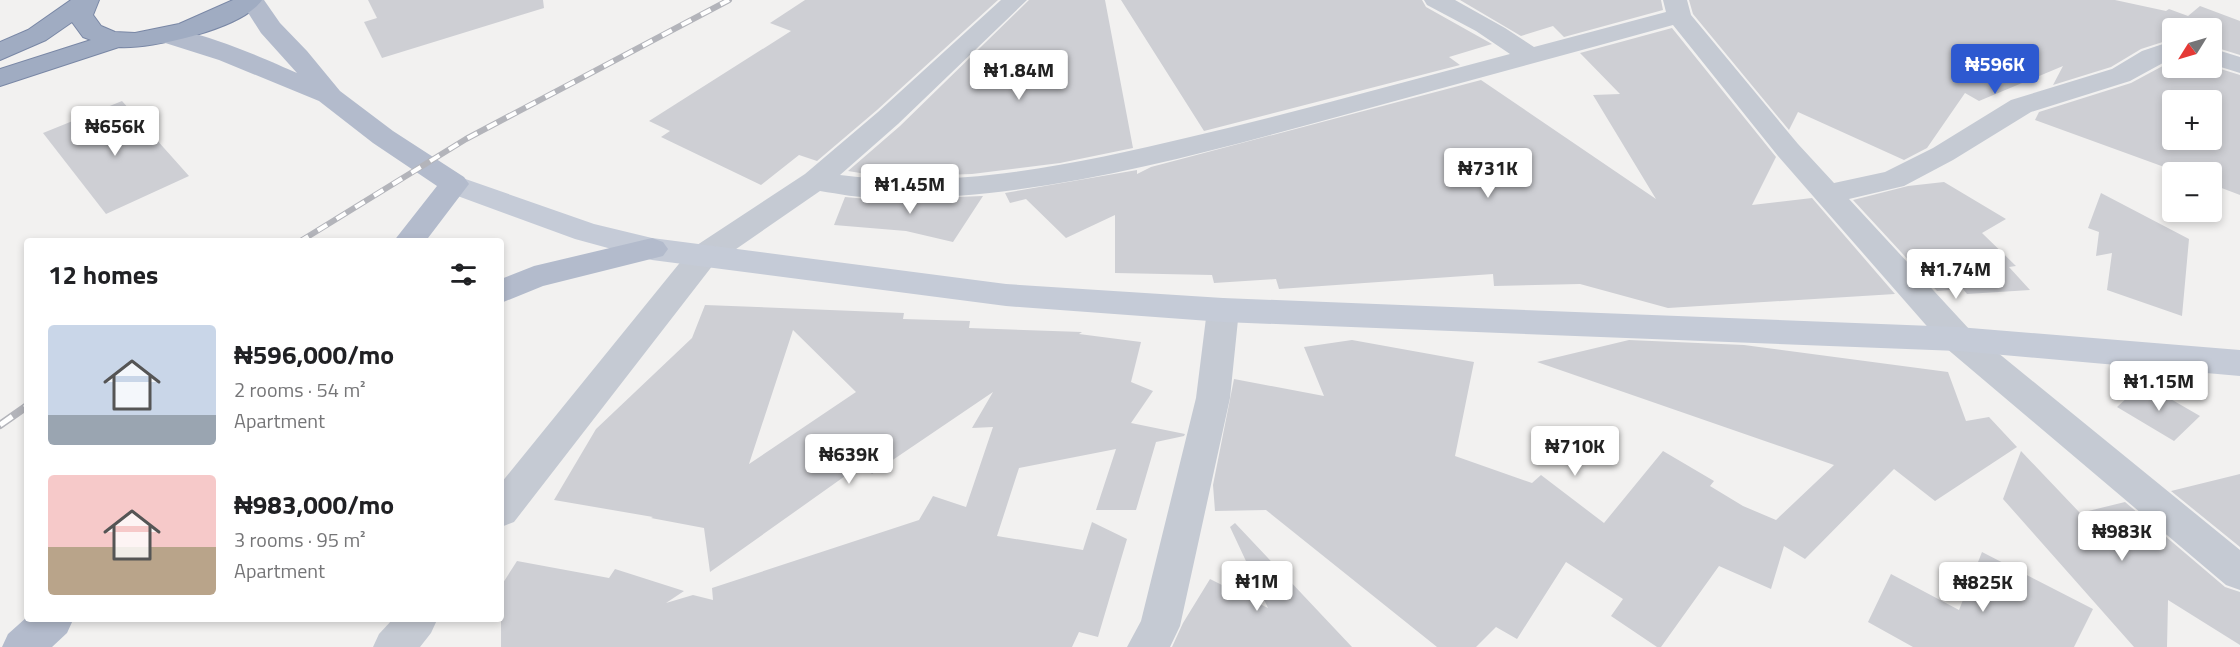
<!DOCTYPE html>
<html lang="en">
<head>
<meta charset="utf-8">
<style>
  :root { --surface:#fff; --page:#f2f2f2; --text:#202124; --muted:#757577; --accent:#2d59d0 }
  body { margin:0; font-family:"Titillium Web",sans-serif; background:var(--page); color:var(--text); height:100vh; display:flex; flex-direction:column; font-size:22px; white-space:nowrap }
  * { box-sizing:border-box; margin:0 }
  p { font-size:20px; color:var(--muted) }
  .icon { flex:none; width:33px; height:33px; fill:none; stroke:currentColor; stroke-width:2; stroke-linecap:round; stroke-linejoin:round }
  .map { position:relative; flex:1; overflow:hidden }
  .side { position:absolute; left:24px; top:238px; width:480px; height:384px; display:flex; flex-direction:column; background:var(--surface); border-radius:6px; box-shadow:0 3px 9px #0003 }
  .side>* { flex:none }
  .needle { width:39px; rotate:233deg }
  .buttons { position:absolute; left:2162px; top:18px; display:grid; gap:12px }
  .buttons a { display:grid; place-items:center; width:60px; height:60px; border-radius:6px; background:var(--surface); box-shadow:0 3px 9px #0003; font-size:30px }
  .price { position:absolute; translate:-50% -51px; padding:0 14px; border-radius:6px; background:#fff; color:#222; font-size:20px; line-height:39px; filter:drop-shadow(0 2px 3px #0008) }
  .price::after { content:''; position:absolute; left:50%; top:36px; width:18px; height:14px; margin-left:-9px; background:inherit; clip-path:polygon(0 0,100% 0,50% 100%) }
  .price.selected { background:var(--accent); color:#fff }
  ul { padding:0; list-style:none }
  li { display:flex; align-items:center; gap:18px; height:150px; padding:0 24px }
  li span { display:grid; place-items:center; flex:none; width:168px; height:120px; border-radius:6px; color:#555 }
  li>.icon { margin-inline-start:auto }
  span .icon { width:72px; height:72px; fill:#fffc; stroke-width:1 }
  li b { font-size:26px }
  h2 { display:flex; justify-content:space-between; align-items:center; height:72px; padding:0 24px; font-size:26px }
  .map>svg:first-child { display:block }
  .building { fill:#cecfd4; fill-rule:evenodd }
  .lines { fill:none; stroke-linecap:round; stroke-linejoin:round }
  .trunk-casing { stroke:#7987a5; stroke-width:2 }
  .minor { fill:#c5cad3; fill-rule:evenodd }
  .secondary { fill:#c5cbd7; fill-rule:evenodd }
  .primary { fill:#b3bbcc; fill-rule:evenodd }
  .trunk { fill:#a0acc2; fill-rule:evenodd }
  .rail-far1-casing { stroke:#b3b4ba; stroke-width:6 }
  .rail-casing { stroke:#b3b4ba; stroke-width:8 }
  .rail-far1 { stroke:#fff; stroke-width:4; stroke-dasharray:11; stroke-linecap:butt }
  .rail { stroke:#fff; stroke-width:5; stroke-dasharray:15; stroke-linecap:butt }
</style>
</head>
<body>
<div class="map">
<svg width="2240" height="647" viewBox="0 0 2240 647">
  <rect width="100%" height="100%" fill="#f2f1f0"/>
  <path class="building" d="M368 0H543L544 8 382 58 364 22 377 18Z
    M805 0H998L877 110 817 161 799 155 761 185 661 137 670 131 649 121 791 31 770 23Z
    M1029 0H1105L1133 148 1060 163 972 174 884 177 848 171 900 126Z
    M1121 0H1422L1426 7 1492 44 1449 57 1460 65 1204 131Z
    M1460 0H1661L1663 10 1564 37 1553 26 1521 36Z
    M1689 0H2115L2166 11 2169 9 2188 16 2200 6 2240 21V55L2211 46V28H2172V39L2141 49 2111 67 2053 85 2063 66 1979 101 1965 93 1927 148 1904 160 1798 112 1789 130 1693 14Z
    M1672 28 1776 157 1752 205 1812 198 1895 294 1668 308 1580 284 1494 286 1493 274 1279 289 1276 279 1214 283 1212 275 1115 273V215L1066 238 1026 199 1010 203 1005 193 1137 170V174L1151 167 1481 80 1656 199 1593 95 1620 94 1580 53Z
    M2172 61V68L2211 66 2240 75V195L2211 184V172H2178L2035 120 2039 112 2131 83ZM2172 100H2211V140H2172Z
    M122 101 189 176 106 214 43 133Z
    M1944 182 2006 219 1982 233 2016 266 2009 267 2030 290 1967 294 1963 289 1937 291 1853 200 1908 186Z
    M2101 193 2189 239 2182 316 2107 290 2112 253 2096 256 2099 232 2088 228Z
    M983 196 953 242 906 231 834 225 845 197 879 200Z
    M705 305 904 313 903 319 970 321 969 328 1082 332 1079 334 1141 342 1131 382 1153 391 1131 423 1185 434 1184 436 1156 442 1136 510H1096L1116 449 1019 468 997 536 1083 550 1092 522 1127 539 1098 637 1079 632 1072 647H501V586L517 561 609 578 615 569 684 591 666 603 693 595 713 600 712 588 919 520 933 496 966 507 993 427 972 428 993 392 872 474 862 464 710 572 704 528 651 518 653 517 554 500 596 429 692 338ZM793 330 856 392 749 464Z
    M1352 340 1474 362 1455 456 1532 483 1541 475 1604 523 1663 451 1714 481 1710 486 1743 506 1776 520 1834 465 1537 362 1629 340 1744 345 1948 372 1966 421 1989 417 2017 447 1935 501 1894 469 1805 559 1784 546 1771 589 1719 566 1661 647H1657L1611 616 1623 599 1566 562 1517 639 1496 627 1476 647H1437L1266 510 1215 511 1213 485 1234 379 1324 396 1304 347Z
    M2143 383 2200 416 2174 441 2117 407Z
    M2021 451 2080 513 2125 502 2225 587 2240 592V645L2168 600 2167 647H2134L2003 499Z
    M2240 474V547L2171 491Z
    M1235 523 1352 647H1172L1183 623 1210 579 1268 608 1230 527Z
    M1982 552 2093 609 2074 647H1913L1868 622 1891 574 1959 610Z"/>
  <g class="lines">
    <defs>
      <path id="trunk" d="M71 0H99L93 15 101 26 115 32 135 33 179 24 233 0H262C242 29 153 49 119 47L0 86V69L91 40 83 37 72 22 46 40 0 60V42L28 30Z"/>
    </defs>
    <use href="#trunk" class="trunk-casing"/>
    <path class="minor" d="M1001 0H1027L898 124 840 175C956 190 1077 164 1190 137 1297 112 1403 82 1510 54L1476 31 1427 5 1424 0H1455L1505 28 1534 47 1666 12 1663 0H1687L1691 15 1798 144 1834 183 1885 172 1933 148 2011 100 2112 69 2142 51 2172 41V58L2130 81 2031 112 1953 160 1904 186 1849 199 1970 330 2240 550V590L2226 585 1946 348 1778 156 1673 25C1560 56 1447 87 1333 118 1185 158 1033 201 879 198 859 198 839 194 820 191L713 265 514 522 501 527V483L691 249 805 174 878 112Z
      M2211 48 2240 57V73L2211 64Z
      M1223 298 1235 302 1239 310 1230 398 1180 626 1170 647H1127L1141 621 1196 398 1207 310 1211 302Z
      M392 620H437L431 633 420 647H373L379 634Z"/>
    <path class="secondary" d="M454 175 594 224 652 238 1006 284 1223 298 1958 327 2240 350V376L1958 351 1223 322 1006 306 652 260 575 239 444 191 439 184 444 177Z"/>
    <path class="primary" d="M240 0H264L280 23 307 51 340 91 393 131 464 177 469 184 425 242H393L437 186 373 143 319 101 219 60 159 41 155 36 159 31C188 23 267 60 297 73L261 33Z
      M652 238 663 242 668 249 663 256 543 286 501 303V279L534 266Z
      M27 617V620H73L67 633 52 647H2L8 634Z"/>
    <use href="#trunk" class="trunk"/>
    <defs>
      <path id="rail-far1" d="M299 242 466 139 729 0"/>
      <path id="rail" d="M0 425 27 406"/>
    </defs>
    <use href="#rail-far1" class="rail-far1-casing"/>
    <use href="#rail" class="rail-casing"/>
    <use href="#rail-far1" class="rail-far1"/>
    <use href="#rail" class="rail"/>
  </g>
</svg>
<div class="buttons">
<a><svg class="needle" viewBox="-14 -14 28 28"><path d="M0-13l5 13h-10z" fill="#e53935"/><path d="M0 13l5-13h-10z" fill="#757577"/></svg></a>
<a>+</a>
<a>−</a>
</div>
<b class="price selected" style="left:1995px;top:95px">₦596K</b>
<b class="price" style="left:1019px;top:101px">₦1.84M</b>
<b class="price" style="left:115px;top:157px">₦656K</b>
<b class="price" style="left:1488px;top:199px">₦731K</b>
<b class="price" style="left:910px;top:215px">₦1.45M</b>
<b class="price" style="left:1956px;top:300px">₦1.74M</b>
<b class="price" style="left:2159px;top:412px">₦1.15M</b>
<b class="price" style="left:1575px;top:477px">₦710K</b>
<b class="price" style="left:849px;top:485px">₦639K</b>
<b class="price" style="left:2122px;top:562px">₦983K</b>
<b class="price" style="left:1257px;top:612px">₦1M</b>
<b class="price" style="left:1983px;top:613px">₦825K</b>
<section class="side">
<h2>12 homes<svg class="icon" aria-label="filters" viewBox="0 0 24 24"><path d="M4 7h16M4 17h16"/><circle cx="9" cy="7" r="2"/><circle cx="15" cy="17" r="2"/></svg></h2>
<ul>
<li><span style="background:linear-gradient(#c9d6e8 75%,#9aa5b1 0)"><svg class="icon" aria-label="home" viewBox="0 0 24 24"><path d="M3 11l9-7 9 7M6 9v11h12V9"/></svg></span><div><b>₦596,000/mo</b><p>2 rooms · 54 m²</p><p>Apartment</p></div></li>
<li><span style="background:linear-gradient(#f6c9c9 60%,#b9a48a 0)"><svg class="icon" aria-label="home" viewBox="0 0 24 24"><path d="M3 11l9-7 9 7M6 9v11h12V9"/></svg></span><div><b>₦983,000/mo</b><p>3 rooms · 95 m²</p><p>Apartment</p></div></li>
</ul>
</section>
</div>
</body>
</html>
